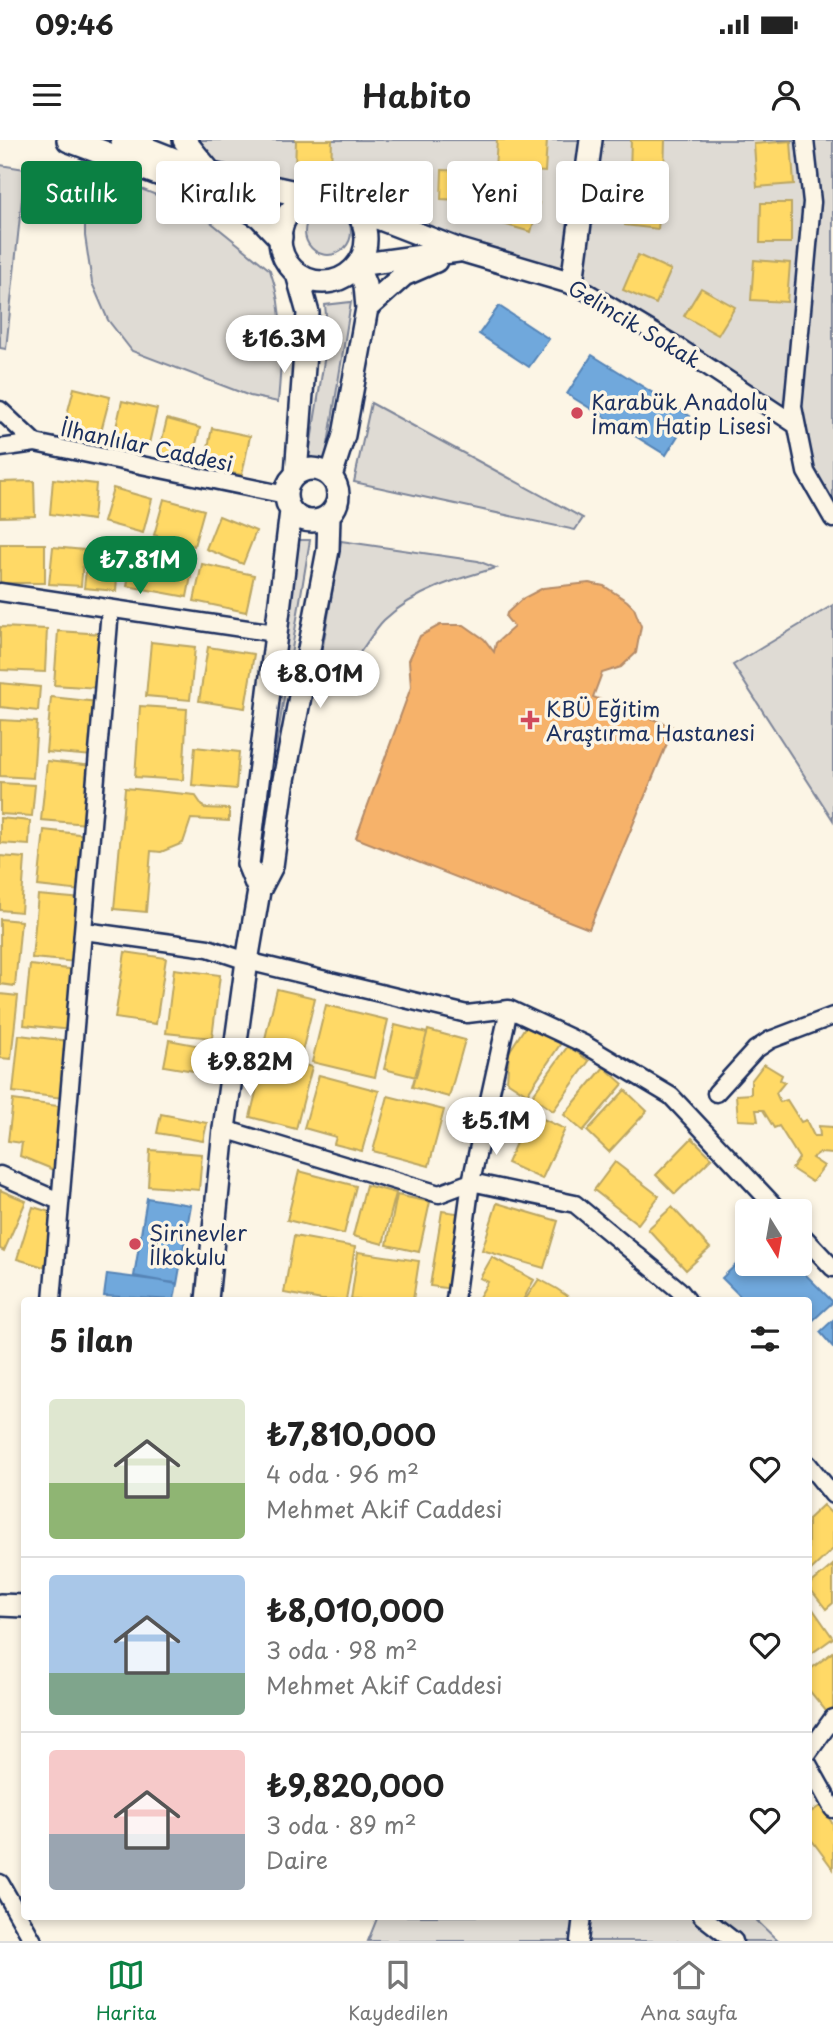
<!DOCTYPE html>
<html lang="tr">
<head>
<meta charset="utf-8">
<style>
  :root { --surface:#fff; --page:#f6f6f6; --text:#222; --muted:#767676; --line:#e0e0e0; --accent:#0b8043 }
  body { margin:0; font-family:"Playpen Sans",sans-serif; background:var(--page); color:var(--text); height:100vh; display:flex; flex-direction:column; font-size:26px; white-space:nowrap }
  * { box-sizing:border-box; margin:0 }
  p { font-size:23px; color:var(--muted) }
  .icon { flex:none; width:38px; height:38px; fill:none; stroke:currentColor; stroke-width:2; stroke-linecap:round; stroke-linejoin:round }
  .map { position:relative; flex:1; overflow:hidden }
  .sheet { position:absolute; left:21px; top:1157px; width:791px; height:623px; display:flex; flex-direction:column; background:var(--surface); border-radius:7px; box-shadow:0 4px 10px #0003 }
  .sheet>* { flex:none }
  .hud { position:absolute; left:21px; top:21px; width:791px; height:63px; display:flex; gap:14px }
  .needle { width:46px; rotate:169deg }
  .controls { position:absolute; left:735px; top:1059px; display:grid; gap:14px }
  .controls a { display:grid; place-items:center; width:77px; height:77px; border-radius:7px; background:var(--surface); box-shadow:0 4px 10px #0003; font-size:35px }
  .price { position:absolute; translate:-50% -60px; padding:0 16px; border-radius:24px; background:#fff; color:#222; font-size:23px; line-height:46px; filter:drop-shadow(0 2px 4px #0008) }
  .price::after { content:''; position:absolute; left:50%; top:42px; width:21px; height:16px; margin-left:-10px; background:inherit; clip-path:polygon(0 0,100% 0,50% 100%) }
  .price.on { background:var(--accent); color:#fff }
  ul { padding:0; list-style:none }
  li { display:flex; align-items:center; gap:21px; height:175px; padding:0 28px }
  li+li { border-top:2px solid var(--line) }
  li span { display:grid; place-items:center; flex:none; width:196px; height:140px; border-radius:7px; color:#555 }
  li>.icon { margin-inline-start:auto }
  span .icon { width:84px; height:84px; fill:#fffc; stroke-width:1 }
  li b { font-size:30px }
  h2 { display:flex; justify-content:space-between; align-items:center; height:84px; padding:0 28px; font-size:30px }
  .chip { padding:0 24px; border-radius:7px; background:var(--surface); box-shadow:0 4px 10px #0003; font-size:24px; line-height:63px }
  .chip.on { background:var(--accent); color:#fff }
  .status { display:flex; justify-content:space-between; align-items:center; height:49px; padding:0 35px; background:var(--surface); direction:ltr }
  .status svg { height:19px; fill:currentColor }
  header { display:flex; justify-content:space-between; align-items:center; height:91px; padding:0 28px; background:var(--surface); font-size:32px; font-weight:600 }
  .menu { display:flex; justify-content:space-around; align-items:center; height:98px; border-top:2px solid var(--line); background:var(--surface); font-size:19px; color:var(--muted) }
  .menu a { display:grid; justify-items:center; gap:4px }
  .menu .on { color:var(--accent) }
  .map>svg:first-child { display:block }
  .green { fill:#dfdbd4; stroke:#7d8599; stroke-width:2 }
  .homes { fill:#ffd966; stroke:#bba664; stroke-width:2 }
  .schools { fill:#6fa8dc; stroke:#5684b6; stroke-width:2 }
  .health { fill:#f6b26b; stroke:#b48b67; stroke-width:2 }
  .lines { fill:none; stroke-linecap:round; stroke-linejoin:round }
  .minor-casing { stroke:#1b2f5e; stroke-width:21 }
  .tertiary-casing { stroke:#1b2f5e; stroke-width:26 }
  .secondary-casing { stroke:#1b2f5e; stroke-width:28 }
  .minor { stroke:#fcf5e5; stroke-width:16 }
  .tertiary { stroke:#fcf5e5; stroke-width:21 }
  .secondary { stroke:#fcf5e5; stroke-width:23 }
  .poi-dot { fill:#d1495b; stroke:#fcf5e5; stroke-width:2.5 }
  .labels { text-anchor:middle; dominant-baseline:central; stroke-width:7; stroke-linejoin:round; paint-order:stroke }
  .street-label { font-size:21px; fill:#1b2f5e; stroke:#fcf5e5 }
  .poi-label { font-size:21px; fill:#1b2f5e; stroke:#fcf5e5; text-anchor:start }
</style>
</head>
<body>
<div class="status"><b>09:46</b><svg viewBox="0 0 49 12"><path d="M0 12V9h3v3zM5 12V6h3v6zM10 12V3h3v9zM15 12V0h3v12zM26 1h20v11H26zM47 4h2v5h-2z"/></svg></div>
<header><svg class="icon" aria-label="menu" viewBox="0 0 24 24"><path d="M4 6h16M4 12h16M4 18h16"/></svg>Habito<svg class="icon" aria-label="person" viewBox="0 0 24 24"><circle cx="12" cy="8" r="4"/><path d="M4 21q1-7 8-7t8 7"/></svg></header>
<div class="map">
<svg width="833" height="1801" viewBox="0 0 833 1801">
  <rect width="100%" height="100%" fill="#fcf5e5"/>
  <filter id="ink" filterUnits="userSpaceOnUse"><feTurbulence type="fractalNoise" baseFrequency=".0143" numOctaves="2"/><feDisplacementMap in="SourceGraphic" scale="14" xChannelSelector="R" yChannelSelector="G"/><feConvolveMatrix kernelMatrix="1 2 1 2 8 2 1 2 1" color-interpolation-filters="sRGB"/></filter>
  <g filter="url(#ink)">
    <path class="green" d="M184 0H833V379L806 332 796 285 572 143 354 69 328 56 314 57 212 35Z
      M0 25 25 29 6 209 0 208Z
      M98 32 197 71 270 130C285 172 282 219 278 262L250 256 132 211 108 180 92 143 85 96V41Z
      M305 92a23 23 0 1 1 46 0a23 23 0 1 1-46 0Z
      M351 162 325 323 308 320 328 196 325 165Z
      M371 263 583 378 575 390 354 342Z
      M297 400H310L268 654Z
      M341 401 478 421 496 428C456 439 415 451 384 480 368 496 360 522 338 530L320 523Z
      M833 465V680L733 525Z
      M378 1776H752L778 1801H368Z"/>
    <path class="homes" d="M296 0H332L331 31 295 30Z
      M497 0H547L545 32 495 28Z
      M631 0H665L664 34 630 33Z
      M791 1 794 44 757 47 754 4Z
      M442 30 482 32 481 61 441 59Z
      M628 49 662 51 658 89 625 85Z
      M497 51 539 63 531 92 489 80Z
      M761 63H791V103H760Z
      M638 115 671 130 656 164 623 150Z
      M754 120 790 123 787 162 751 160Z
      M701 148 735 167 718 195 684 176Z
      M74 248 110 257 100 295 64 286Z
      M122 261 157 269 148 308 113 301Z
      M167 279 200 288 192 320 159 312Z
      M212 288 250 296 242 335 204 327Z
      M53 339 96 344 93 380 50 374Z
      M34 341 35 376 0 377V342Z
      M113 348 152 359 143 393 103 382Z
      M164 359 204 370 194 406 154 395Z
      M219 376 256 391 243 424 206 409Z
      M0 404H45V443H0Z
      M53 407 84 410 81 446 49 444Z
      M134 409 194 421 187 457 127 446Z
      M88 411 119 414 116 451 84 448Z
      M202 424 254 435 246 472 194 461Z
      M0 487 47 489 45 532 0 530Z
      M58 491 103 494 99 548 54 545Z
      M151 502 195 507 190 560 146 556Z
      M208 507 254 514 245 568 199 561Z
      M0 543 40 547 38 571 0 567Z
      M51 557 98 562 93 616 46 612Z
      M140 566 187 569 183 640 135 637Z
      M0 580 37 582 33 638 0 636Z
      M195 607 239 612 236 649 192 645Z
      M47 621 93 626 87 684 41 680Z
      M0 643 35 645 32 676 0 674Z
      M125 648 195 655 204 668 229 669V681L191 679 183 703 161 712 151 711 146 772 114 769Z
      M0 678 30 681 29 705 0 703Z
      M44 690 87 695 81 751 38 746Z
      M0 716 25 718 21 772 0 770Z
      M38 755 83 759 77 822 32 818Z
      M0 779 21 781 15 846 0 844Z
      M125 812 166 818 156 884 115 878Z
      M30 825 78 830 71 890 24 885Z
      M174 829 220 835 212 898 166 893Z
      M277 849 315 858 301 916 263 907Z
      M0 854 18 856 11 919 0 918Z
      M326 865 388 880 375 937 312 922Z
      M529 881 561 903 527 954 507 941 509 912Z
      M395 885 427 893 416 937 384 929Z
      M428 890 465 900 449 957 412 947Z
      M19 895 69 901 63 958 13 952Z
      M169 900 211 908 206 933 164 926Z
      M568 906 589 921 553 971 532 956Z
      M265 915 312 927 296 989 250 977Z
      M764 924 782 935 780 940 785 942 776 953 780 962 787 960 801 982 806 980 814 996H820L819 986 833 987V1014L819 1013 812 1018 824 1026 812 1042 792 1029 799 1018 779 986 774 988 763 970H756L758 981 738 980 736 955 751 954V941Z
      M604 927 623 944 583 991 564 975Z
      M319 935 379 951 362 1011 334 1004 336 997 304 988Z
      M625 950 647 971 609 1012 587 991Z
      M388 956 444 970 429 1026 373 1011Z
      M13 960 66 967 57 1031 20 1016 22 1003 8 1001Z
      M530 973 565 989 542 1039 507 1023 516 1003 511 1001 519 982 525 985Z
      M161 974 207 983 203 1001 157 993Z
      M692 998 712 1018 675 1054 656 1035Z
      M150 1010 202 1014 199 1050 148 1046Z
      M615 1022 659 1056 638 1084 594 1050Z
      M299 1031 356 1046 344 1094 287 1080Z
      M366 1045 396 1053 383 1104 353 1096Z
      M0 1050 26 1061 4 1111 0 1109Z
      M397 1055 430 1062 419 1112 387 1105Z
      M497 1063 558 1081 544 1128 482 1110Z
      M33 1067 60 1075 44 1127 17 1119Z
      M672 1067 710 1108 686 1130 648 1089Z
      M442 1071 464 1074 452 1149 430 1146Z
      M294 1096 355 1107 346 1160H322L284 1153Z
      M358 1112 419 1121 413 1160H351Z
      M492 1117 534 1140 523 1160H485L479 1157 488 1142 480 1138Z
      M539 1139 557 1149 573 1160H525Z
      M823 1365 833 1375V1409L808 1433V1379Z
      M833 1425V1463L826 1469 808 1446Z
      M808 1462 833 1498 808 1516Z
      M833 1512V1571L830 1576 808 1549V1531Z
      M820 1666 833 1684V1729L808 1695V1674Z"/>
    <path class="schools" d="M499 166 549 199 529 227 479 194Z
      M592 215 690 276 666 315 567 254Z
      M147 1058 191 1065 177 1144 134 1136Z
      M747 1114V1124H795L833 1162 808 1185V1160H744L722 1138Z
      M107 1134 177 1143 174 1160 104 1156Z
      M833 1180V1207L820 1192Z"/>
    <path class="health" d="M589 443 604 446 627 461 634 468 641 486 636 513 621 527 602 533 593 557 674 587 589 789 356 698 411 547 409 520 420 496 440 485H464L484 499 494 512 496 503 514 487 506 477 507 473 522 459 543 448Z"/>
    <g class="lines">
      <defs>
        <path id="minor" d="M805 0 812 62 793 267 806 332 833 379
          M572 143 677 206 796 285
          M0 270 35 303
          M0 308 35 303 286 355
          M0 452 275 493
          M84 791 208 808 247 821 467 874 509 869 584 904 671 956 779 1071
          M716 953 755 910 770 900 833 876
          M224 989 439 1054 471 1042 575 1064 679 1150 687 1160
          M0 1035 59 1061
          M800 1093 833 1128
          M52 1160 110 470
          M455 1160 471 1042 509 869
          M808 1324 833 1355
          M808 1613 833 1578
          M808 1624 833 1669
          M0 1743 33 1801
          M702 1776 734 1801
          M579 1801 582 1776"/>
        <path id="tertiary" d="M184 0 215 38
          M280 99a43 43 0 1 1 86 0a43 43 0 1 1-86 0Z
          M354 69 460 110 572 143 591 0
          M367 168 404 135 436 121
          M286 355a26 26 0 1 1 52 0a26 26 0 1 1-52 0Z
          M296 334 308 173 297 134
          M331 336 344 295 367 168 365 145 357 125 458 111
          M259 751 248 724 291 371
          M207 1160 224 989 247 821 259 751 272 726 283 645 328 410 329 376
          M0 1465 24 1466"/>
        <path id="secondary" d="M69 0 238 63 260 76 280 97
          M123 0 212 35 314 57"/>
      </defs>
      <use href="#minor" class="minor-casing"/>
      <use href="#tertiary" class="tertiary-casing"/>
      <use href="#secondary" class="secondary-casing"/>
      <use href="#minor" class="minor"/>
      <use href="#tertiary" class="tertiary"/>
      <use href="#secondary" class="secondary"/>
    </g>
  </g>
  <g class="poi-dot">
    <circle cx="577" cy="273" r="7"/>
    <path d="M526.5 569.5h7v7h7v7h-7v7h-7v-7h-7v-7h7z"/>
    <circle cx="135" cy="1104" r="7"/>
  </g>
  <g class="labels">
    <g class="street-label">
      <text transform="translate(635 183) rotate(31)">Gelincik Sokak</text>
      <text transform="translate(147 305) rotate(12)">İlhanlılar Caddesi</text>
    </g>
    <g class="poi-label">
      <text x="591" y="261">Karabük Anadolu<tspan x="591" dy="24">İmam Hatip Lisesi</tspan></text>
      <text x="546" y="568">KBÜ Eğitim<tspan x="546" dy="24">Araştırma Hastanesi</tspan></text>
      <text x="149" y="1092">Şirinevler<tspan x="149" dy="24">İlkokulu</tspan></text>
    </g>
  </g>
</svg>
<div class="controls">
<a><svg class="needle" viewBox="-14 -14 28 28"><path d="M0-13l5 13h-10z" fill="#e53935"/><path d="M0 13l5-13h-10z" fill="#767676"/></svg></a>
</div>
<b class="price" style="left:284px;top:235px">₺16.3M</b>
<b class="price on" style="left:140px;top:456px">₺7.81M</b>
<b class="price" style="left:320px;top:570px">₺8.01M</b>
<b class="price" style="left:250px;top:958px">₺9.82M</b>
<b class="price" style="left:496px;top:1017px">₺5.1M</b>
<div class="hud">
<a class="chip on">Satılık</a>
<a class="chip">Kiralık</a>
<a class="chip">Filtreler</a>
<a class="chip">Yeni</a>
<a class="chip">Daire</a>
</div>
<section class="sheet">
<h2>5 ilan<svg class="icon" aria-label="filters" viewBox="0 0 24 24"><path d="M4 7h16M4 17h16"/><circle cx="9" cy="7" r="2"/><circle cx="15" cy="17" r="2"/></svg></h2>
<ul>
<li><span style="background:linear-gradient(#dfe7d0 60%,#8fb573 0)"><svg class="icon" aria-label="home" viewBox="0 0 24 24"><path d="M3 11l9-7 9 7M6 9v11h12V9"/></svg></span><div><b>₺7,810,000</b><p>4 oda · 96 m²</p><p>Mehmet Akif Caddesi</p></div><svg class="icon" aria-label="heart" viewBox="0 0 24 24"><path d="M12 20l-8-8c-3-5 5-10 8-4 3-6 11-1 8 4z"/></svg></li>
<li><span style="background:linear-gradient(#a9c7e8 70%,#7fa58c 0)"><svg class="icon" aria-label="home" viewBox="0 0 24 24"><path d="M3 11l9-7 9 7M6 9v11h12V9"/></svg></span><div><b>₺8,010,000</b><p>3 oda · 98 m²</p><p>Mehmet Akif Caddesi</p></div><svg class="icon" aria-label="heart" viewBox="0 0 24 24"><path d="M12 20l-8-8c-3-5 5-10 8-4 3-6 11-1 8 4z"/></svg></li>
<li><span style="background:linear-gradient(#f6c9c9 60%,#9aa5b1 0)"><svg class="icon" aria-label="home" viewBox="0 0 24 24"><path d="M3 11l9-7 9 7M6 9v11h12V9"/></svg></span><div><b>₺9,820,000</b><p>3 oda · 89 m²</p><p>Daire</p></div><svg class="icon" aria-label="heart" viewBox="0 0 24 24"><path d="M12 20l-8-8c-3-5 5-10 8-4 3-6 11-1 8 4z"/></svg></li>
</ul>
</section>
</div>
<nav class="menu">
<a class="on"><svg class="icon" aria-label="map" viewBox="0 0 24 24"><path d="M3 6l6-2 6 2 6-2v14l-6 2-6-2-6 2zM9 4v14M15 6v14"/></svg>Harita</a>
<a><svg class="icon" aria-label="saved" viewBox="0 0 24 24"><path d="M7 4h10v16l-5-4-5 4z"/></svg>Kaydedilen</a>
<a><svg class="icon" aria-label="home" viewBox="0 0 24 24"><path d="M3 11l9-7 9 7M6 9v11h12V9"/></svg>Ana sayfa</a>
</nav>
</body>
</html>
